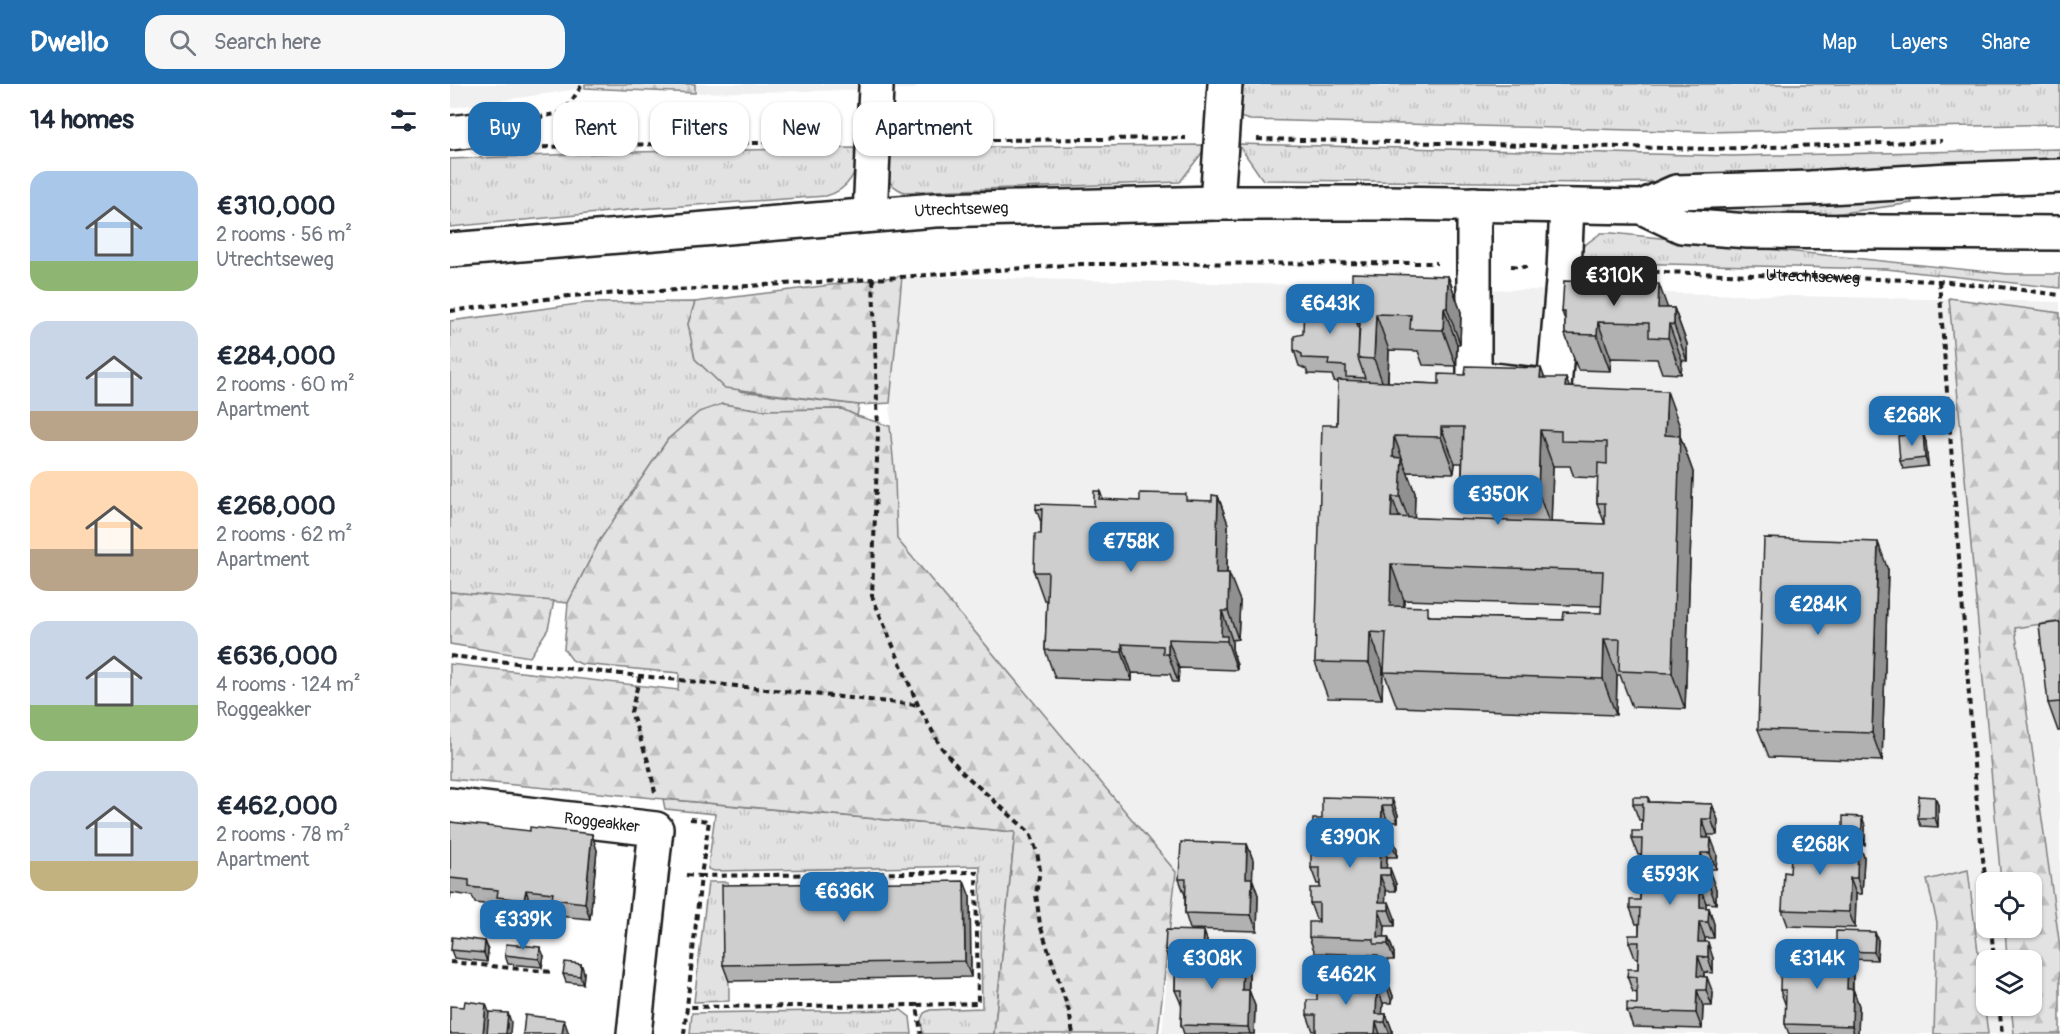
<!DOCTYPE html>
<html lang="en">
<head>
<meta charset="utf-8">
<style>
  :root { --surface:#fff; --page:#f6f6f7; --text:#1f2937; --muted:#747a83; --accent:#1f6fb2 }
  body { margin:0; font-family:Pangolin,sans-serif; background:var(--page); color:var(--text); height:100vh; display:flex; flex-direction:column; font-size:22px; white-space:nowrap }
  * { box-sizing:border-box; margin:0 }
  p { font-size:20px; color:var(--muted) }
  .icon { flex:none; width:33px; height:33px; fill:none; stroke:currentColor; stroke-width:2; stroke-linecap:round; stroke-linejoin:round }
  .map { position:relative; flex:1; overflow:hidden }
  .panel { display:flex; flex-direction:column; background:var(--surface); width:450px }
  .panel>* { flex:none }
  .guide { position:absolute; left:18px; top:18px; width:570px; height:54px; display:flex; gap:12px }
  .fabs { position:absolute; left:1526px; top:788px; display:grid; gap:12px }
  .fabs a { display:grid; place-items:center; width:66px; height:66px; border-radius:12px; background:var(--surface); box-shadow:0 2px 4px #0004; font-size:30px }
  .price { position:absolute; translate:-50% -51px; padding:0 14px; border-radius:12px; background:var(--accent); color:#fff; font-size:20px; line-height:39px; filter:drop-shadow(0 2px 3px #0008) }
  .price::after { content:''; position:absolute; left:50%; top:36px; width:18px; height:14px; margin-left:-9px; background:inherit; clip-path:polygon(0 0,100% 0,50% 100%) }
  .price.active { background:#222; color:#fff }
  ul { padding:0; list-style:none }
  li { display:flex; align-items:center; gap:18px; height:150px; padding:0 30px }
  li span { display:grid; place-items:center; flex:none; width:168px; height:120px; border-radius:18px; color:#555 }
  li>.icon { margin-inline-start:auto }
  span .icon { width:72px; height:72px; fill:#fffc; stroke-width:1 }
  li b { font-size:26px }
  h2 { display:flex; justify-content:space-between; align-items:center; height:72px; padding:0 30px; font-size:26px }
  .tag { padding:0 21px; border-radius:18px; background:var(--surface); box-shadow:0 2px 4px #0004; font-size:21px; line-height:54px }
  .tag.active { background:var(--accent); color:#fff }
  header { display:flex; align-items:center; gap:36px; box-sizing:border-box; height:84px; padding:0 30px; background:var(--accent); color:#fff }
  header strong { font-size:28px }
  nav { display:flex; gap:33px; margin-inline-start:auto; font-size:21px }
  .search { width:420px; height:54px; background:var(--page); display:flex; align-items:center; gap:15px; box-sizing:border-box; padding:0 21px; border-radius:18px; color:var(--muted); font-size:22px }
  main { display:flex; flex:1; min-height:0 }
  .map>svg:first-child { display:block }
  .built { fill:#f0f0f0; fill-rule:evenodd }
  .grass { fill:url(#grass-tufts); stroke:#7f7f7f; stroke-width:1.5 }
  .forest { fill:url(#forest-firs); stroke:#7f7f7f; stroke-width:1.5 }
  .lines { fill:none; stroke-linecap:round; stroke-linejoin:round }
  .minor-casing { stroke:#1c1c1c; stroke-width:38 }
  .major-casing { stroke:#1c1c1c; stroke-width:38 }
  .path { stroke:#1c1c1c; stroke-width:4; stroke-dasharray:6 4.5; stroke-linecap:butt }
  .minor { stroke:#fff; stroke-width:33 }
  .major { stroke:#fff; stroke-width:33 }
  .wall { fill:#b1b1b1; stroke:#1c1c1c; stroke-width:1.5; fill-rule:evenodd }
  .shaded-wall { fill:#909090; stroke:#1c1c1c; stroke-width:1.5 }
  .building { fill:#cecece; stroke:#1c1c1c; stroke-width:1.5; fill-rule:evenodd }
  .labels { text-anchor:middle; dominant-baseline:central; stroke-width:5; stroke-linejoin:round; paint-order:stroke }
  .street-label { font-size:16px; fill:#1c1c1c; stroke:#fff }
</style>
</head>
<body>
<header>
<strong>Dwello</strong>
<div class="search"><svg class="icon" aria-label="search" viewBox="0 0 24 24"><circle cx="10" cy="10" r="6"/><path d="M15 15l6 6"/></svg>Search here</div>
<nav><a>Map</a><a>Layers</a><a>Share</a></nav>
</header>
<main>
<section class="panel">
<h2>14 homes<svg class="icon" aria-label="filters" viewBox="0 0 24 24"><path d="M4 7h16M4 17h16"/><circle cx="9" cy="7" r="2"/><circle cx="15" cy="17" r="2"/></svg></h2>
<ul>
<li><span style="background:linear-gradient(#a9c7e8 75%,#8fb573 0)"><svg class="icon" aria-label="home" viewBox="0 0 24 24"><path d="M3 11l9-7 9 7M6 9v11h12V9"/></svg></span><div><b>€310,000</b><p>2 rooms · 56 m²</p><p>Utrechtseweg</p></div></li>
<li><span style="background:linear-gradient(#c9d6e8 75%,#b9a48a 0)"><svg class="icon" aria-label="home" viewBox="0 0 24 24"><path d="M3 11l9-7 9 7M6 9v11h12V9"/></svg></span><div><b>€284,000</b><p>2 rooms · 60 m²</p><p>Apartment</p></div></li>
<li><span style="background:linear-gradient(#ffd9b3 65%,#b9a48a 0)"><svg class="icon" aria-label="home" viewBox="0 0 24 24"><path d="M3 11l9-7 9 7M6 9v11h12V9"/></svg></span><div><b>€268,000</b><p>2 rooms · 62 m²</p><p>Apartment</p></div></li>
<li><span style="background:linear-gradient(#c9d6e8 70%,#8fb573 0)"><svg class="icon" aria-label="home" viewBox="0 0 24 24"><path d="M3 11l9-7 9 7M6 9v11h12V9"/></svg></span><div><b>€636,000</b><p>4 rooms · 124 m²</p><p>Roggeakker</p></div></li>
<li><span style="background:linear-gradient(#c9d6e8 75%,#c2b280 0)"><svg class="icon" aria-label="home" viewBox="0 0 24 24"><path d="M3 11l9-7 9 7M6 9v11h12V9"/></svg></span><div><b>€462,000</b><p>2 rooms · 78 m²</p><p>Apartment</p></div></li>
</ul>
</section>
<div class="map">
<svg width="1610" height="950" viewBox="0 0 1610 950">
  <defs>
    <pattern id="grass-tufts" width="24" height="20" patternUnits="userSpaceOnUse" patternTransform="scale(1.5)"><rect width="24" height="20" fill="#e2e2e2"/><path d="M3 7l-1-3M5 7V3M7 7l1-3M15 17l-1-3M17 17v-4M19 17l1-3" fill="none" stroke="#c1c1c1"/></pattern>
    <pattern id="forest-firs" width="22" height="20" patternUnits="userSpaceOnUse" patternTransform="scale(1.5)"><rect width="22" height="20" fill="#e2e2e2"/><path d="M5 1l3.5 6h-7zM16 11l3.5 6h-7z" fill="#c1c1c1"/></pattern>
  </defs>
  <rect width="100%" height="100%" fill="#fff"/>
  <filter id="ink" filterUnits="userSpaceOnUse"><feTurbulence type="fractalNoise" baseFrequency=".0167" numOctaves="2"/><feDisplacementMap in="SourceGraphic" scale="12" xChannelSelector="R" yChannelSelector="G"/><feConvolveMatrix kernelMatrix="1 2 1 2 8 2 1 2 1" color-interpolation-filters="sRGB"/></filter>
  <g filter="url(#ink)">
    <path class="built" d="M0 0H467L466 5 245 9 135 4 0 24Z
      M452 192 1610 218V950H712L726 788 447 455 440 319ZM1536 798H1581V843H1536ZM1536 876H1581V921H1536Z"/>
    <path class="grass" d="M795 0H1610V40L1257 48 800 36 789 33 792 6Z
      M788 60 1282 72 1610 65V82L1374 95 1151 99 813 96Z
      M754 61V66L730 98 454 108C431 98 435 86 434 64Z
      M405 64C411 87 398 106 376 112L189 125 0 143V75L181 68Z
      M1460 111 1462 119 1377 131 1267 133 1263 129 1264 118Z
      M1151 149H1162L1558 190H1610V204L1436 185 1127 178 1132 163Z
      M245 218 238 240 290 307 409 321 407 332 392 325 312 326 272 320 218 355 150 456 118 519 0 508V237L136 219Z
      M213 715 565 748 544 950H473L471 936 474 929 480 926 532 924 530 782 264 787 258 785 265 730 215 725Z
      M258 798H278L279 917 244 918Z
      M451 926 460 933 462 950H240L242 929Z"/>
    <path class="forest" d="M135 0H245V9L135 4Z
      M452 192 440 319 409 321 275 304 245 275 238 240 245 218Z
      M1499 214 1610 229V537L1565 544 1610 863V950H1564L1561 921H1581V876H1557L1555 843H1581V798H1551Z
      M272 320 312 326 392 325 407 332 440 342 445 395 447 455 726 788 708 950H544L565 748 0 695V580L228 606 229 589 131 580 122 576 114 565 118 519 150 456 218 355 249 328Z
      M0 508 104 517 98 545 80 573 0 560Z
      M1518 786 1538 950H1484L1487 838 1477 796Z"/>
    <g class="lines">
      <defs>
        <g id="minor">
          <path d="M0 49 43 44"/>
          <path d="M767 119 775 0"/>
          <path d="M1024 120V294L1104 303 1114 186 1117 122"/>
          <path d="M420 131 426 4"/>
          <path id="s2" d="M0 721 206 745 184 950"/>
        </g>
        <g id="major">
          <path d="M1192 123 1232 142 1298 147 1610 149"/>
          <path id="s3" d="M0 166 485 126 767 119H937L1192 123 1226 108 1360 104 1500 96 1610 92"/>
        </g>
      </defs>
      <use href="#minor" class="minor-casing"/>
      <use href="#major" class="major-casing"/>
      <g class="path">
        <path d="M77 36 114 28 133 0"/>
        <path d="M807 55 1261 65 1492 57"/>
        <path d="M459 57 736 54"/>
        <path d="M72 64 146 61 389 58"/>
        <path d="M1061 182 1077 183"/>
        <path id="s1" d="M1151 186 1489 197 1550 203 1610 211"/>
        <path d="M423 195 428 348 422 512 468 621 491 663 512 688 580 749 587 768 590 786 586 810 590 841 619 927 623 950"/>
        <path d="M1489 197 1527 722 1536 801"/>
        <path d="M0 227 119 212 423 195 631 180 987 179"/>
        <path d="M0 572 467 621"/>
        <path d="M190 592 181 628 199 680 205 708"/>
        <path d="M240 735 259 737 251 792 526 788 528 919 467 921"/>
        <path d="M236 791 251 792 237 923"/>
        <path d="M1541 843 1544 876"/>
        <path d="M0 878 102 888"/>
        <path d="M1549 921 1552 950"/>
        <path d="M234 950 237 923 467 921 471 950"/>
      </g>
      <use href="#minor" class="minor"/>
      <use href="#major" class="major"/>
    </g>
    <path class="wall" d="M998 192 1011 228 1010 260H1007L1006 282 973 281 968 267 939 266 938 298 989 300 1094 294 1119 304 1230 343V352L1243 388 1235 625 1182 623 1170 591H1167L1166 631 947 623 934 588V584H933L932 615 878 614 865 578 887 341 888 298 884 297 882 291 858 290 856 285 849 282 844 266 853 250 901 232H907L902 219ZM1005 379H1012V393L1025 429H1044L1047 437 964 434 965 409 957 388 1004 389ZM1103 382H1120L1124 393 1148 394 1147 419 1155 440 1101 438ZM954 516 1152 522 1151 529 1113 536 981 532 954 523Z
      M1218 224H1224L1237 260V277L1232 276 1231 290 1212 289 1207 275 1161 274 1160 287 1128 286 1115 250V236L1112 228Z
      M1473 349 1476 358 1478 382 1453 385 1450 377Z
      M650 407 653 416 690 417H762L768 412 778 440 777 489 790 517 788 555 782 556V565L787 581V586L729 584 728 598H723L720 590 682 589V597L605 594 595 566 597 516H594L584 488 591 450V438L586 425 644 422Z
      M1438 486 1432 677 1319 673 1308 645Z
      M1610 538V647H1608L1598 619Z
      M1198 713 1200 718 1262 720 1268 736 1267 751H1258V754L1267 770 1266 785H1257V789L1266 805V820L1256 819V824H1259L1264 840V854H1255V858L1263 874V889L1254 888V892L1263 909 1262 922H1253L1252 945 1183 943 1177 927 1187 920V909L1183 908 1177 892 1188 885V874H1185L1179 858 1189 851V840H1186L1180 824 1190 816V805H1186L1181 789 1191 782V771H1188L1182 755 1192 747V736H1189L1183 720Z
      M942 715 948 731V738H938L937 749 947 765V773H937L936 784 946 800V807H936L935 818 945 834V842H935L934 853H938L944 869V876H930L928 871 865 869 859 853 869 838V835H866L860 819 870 804V800H867L861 784 871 770V766H868L862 749Z
      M1488 721V743L1471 742 1468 734Z
      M0 738 147 766 140 835 108 832 106 824 81 822 80 832 53 829 50 822 25 819 22 812 1 809 0 816Z
      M1415 741V761H1409L1414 773 1412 810H1406L1405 844 1338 842 1332 826 1340 789 1394 756 1393 752Z
      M797 760 803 776 802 794 808 811 807 847 740 845 735 829V811L729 795Z
      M520 813 521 893 279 897 273 881Z
      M757 856 756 870 793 871 799 887V906L805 922 804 950H734L731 941 732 922 725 906 726 874H718L715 866Z
      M1428 856 1427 876 1399 875 1403 887V905L1409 922 1408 950H1339L1335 940 1336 922 1330 906 1387 871 1386 867Z
      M35 857 38 865 37 878 4 874 1 866Z
      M55 871 94 872 92 883 58 880Z
      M131 880 134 888 133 900 116 898 113 890Z
      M937 896 943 912 942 919H933L932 930H936L942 946V950H866V947H863L857 931 867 916Z"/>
    <path class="shaded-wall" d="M998 192 1011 228 1010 260 997 224Z
      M1209 200 1222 236 1219 240 1232 276 1231 290 1208 224Z
      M895 216 901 232H895Z
      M994 224 1007 260 1006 282 993 246Z
      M1224 224 1237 260V277L1224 241Z
      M926 230 939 266 937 311 924 275Z
      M1148 238 1161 274 1160 287 1147 251Z
      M1091 284 1104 320 1090 294Z
      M1116 294 1129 330 1115 303Z
      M1217 307 1230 343V352L1243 388 1235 625 1222 589 1215 351Z
      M991 343 1005 379 1004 389 991 353Z
      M1090 346 1103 382 1101 444 1088 408Z
      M1473 349 1476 358 1478 382 1475 374Z
      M944 352 965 409 964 449 950 413 943 373Z
      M768 412 778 440 776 517 766 489Z
      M942 413 955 449 941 433Z
      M1428 458 1438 486 1432 677 1422 649Z
      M941 480 954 516 953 558 940 522Z
      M779 489 790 517 788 555 778 527Z
      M772 527 782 556V565L787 581V586L777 557 771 552Z
      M920 548 933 584 932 615 919 579Z
      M718 555 729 584 728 598 718 570Z
      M1154 555 1167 591 1166 631 1153 595Z
      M672 560 682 589V597L672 568Z
      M1485 713 1488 721V743L1485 734Z
      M942 715 948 731V738L942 722Z
      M1262 720 1268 736 1267 751 1261 735Z
      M932 722 938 738 937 757 931 749Z
      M1412 733 1415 741V761L1412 752Z
      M1252 735 1258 751V770L1252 754Z
      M941 749 947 765V773L941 757Z
      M142 750 147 766 140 835 135 819Z
      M1261 754 1267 770 1266 785 1260 769Z
      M931 757 937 773 936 791 930 784Z
      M1408 757 1414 773 1412 810 1407 794Z
      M797 760 803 776 802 811 796 794Z
      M1251 769 1257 785 1256 805 1250 789Z
      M940 784 946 800V807L940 791Z
      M1260 789 1266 805V820L1260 804Z
      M930 791 936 807 935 826 929 818Z
      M802 794 808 811 807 847 801 831Z
      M1400 794 1406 810 1405 844 1399 828Z
      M514 797 520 813 521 893 515 877Z
      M1250 803 1256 819V839L1250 823Z
      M76 806 81 822 80 832 74 816Z
      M939 818 945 834V842L939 826Z
      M1259 824 1264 840V854L1258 838Z
      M929 826 935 842 934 860 928 853Z
      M1249 838 1255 854 1254 874 1248 858Z
      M754 847 757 856 756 876 753 867Z
      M1425 848 1428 856 1427 876 1424 868Z
      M938 853 944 869V876L938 860Z
      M35 857 38 865 37 878 34 869Z
      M1258 858 1263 874V889L1258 873Z
      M90 863 94 872 92 883 89 875Z
      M793 871 799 887 798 922 792 906Z
      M1398 871 1403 887 1402 921 1397 905Z
      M1248 872 1254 888 1253 906 1247 892Z
      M131 880 134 888 133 900 130 892Z
      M1257 893 1263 909 1262 922 1256 906Z
      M937 896 943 912 942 919 937 903Z
      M927 903 933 919 932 938 926 930Z
      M1403 905 1409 922 1408 950H1404L1402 942Z
      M799 906 805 922 804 950H800L798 943Z
      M1247 906 1253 922 1252 945 1246 929Z
      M36 920 42 936 41 950H33Z
      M58 929 61 938 60 950H56Z
      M936 930 942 946V950H940L935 938Z
      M114 936 119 950H112Z
      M926 938 930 950H925Z"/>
    <path class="building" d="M902 189 998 192 997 224H994L993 246 960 245 961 231 926 230 924 275 908 274 910 239H907L906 219H902Z
      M1114 197 1209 200 1208 224H1224V241L1219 240 1218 254 1199 253V239L1148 238 1147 251 1115 250V228H1112Z
      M854 215 895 216V232L907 233V239L909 246 908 274 915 294 896 293V282L878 281 879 275 852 274V270L844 266V252L853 250Z
      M1016 282 1091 284 1090 294H1116L1115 303 1217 307 1215 351 1230 352 1222 589 1169 587 1170 555H1154L1153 595 934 588 936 549 920 548 919 579 865 578 872 341H887L888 296 989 300V290L1015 291ZM991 343H1014L1012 393 1036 394V406L1088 408 1090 346 1111 347V357L1157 358V380L1148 379 1147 419H1155V440L941 433 942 413H950L952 374 943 373 944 352 991 353ZM941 480 1153 487 1151 529 1114 528 1113 536 978 532V523L940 522Z
      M1473 349 1475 374 1450 377 1448 352Z
      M644 407H650L649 415 690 417V409L736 410V416L762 417V411L768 412 766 489H779L778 527H772L771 552H777V557L718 555V570H713V562L672 560V568L595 566 598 488H584L585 450H591L592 425H586V420L644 422Z
      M1314 454 1428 458 1422 649 1308 645Z
      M1610 538V618L1598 619 1589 541Z
      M1469 712 1485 713V734H1468Z
      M872 713 942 715V722H932L931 749H941V757H931L930 784H940V791H930L929 818H939V826H929L928 853H938V860H924V855L859 853V838H869V819H860V804H870V784H861V769L871 770V749H862L863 735H872Z
      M1183 713H1198V718L1262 720 1261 735H1252V754H1261L1260 769H1251L1250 789H1260V804L1250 803V823L1259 824 1258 838H1249L1248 858H1258V873L1248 872 1247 892 1257 893 1256 906H1247L1246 929 1177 927V919L1187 920V893L1177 892 1178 885H1188L1189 858H1179V851H1189L1190 824H1180V816H1190L1191 789H1181V782H1191L1192 755H1182V747H1192L1193 720H1183Z
      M1393 732 1412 733V752H1393Z
      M0 738 80 747V743L142 750 135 819 102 815 103 809 76 806 74 816 47 813 48 806 19 803V796L0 794Z
      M1342 755 1408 757 1407 794H1400L1399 828 1332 826 1334 788 1340 789Z
      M731 758 797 760 796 794H802L801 831 735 829 736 795H729Z
      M514 797 515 877 273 881 272 801Z
      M716 846 754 847 753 867 715 866Z
      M1386 847 1425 848 1424 868 1386 867Z
      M2 853 35 857 34 869 1 866Z
      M56 860 90 863 89 875 55 871Z
      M726 869 793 871 792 906H799L798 943 731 941 732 906H725Z
      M1331 869 1398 871 1397 905H1403L1402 942 1335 940 1336 906H1330Z
      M115 878 131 880 130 892 113 890Z
      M867 894 937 896V903H927L926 930H936L935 938H926L925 950H866V931H857V916H867Z
      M15 917 36 920 33 950H0V922L14 923Z
      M39 928 58 929 56 950H37Z
      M75 931 114 936 112 950H73Z"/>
  </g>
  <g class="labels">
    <g class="street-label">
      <text stroke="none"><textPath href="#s3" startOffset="513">Utrechtseweg</textPath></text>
      <text stroke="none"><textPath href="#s1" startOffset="212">Utrechtseweg</textPath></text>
      <text stroke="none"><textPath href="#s2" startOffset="153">Roggeakker</textPath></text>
    </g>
  </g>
</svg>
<div class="fabs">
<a><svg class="icon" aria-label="locate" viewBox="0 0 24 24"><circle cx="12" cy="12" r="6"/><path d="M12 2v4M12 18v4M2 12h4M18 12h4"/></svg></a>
<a><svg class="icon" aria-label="layers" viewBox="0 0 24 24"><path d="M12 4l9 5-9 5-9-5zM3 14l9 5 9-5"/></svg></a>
</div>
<b class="price active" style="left:1164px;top:223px">€310K</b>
<b class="price" style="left:880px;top:251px">€643K</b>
<b class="price" style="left:1462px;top:363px">€268K</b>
<b class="price" style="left:1048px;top:442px">€350K</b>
<b class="price" style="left:681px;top:489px">€758K</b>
<b class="price" style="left:1368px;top:552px">€284K</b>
<b class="price" style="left:900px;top:785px">€390K</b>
<b class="price" style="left:1370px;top:792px">€268K</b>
<b class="price" style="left:1220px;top:822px">€593K</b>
<b class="price" style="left:394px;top:839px">€636K</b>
<b class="price" style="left:73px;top:867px">€339K</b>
<b class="price" style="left:762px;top:906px">€308K</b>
<b class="price" style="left:1367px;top:906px">€314K</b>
<b class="price" style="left:896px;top:922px">€462K</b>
<div class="guide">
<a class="tag active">Buy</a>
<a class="tag">Rent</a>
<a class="tag">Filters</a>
<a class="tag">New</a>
<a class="tag">Apartment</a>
</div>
</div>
</main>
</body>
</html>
